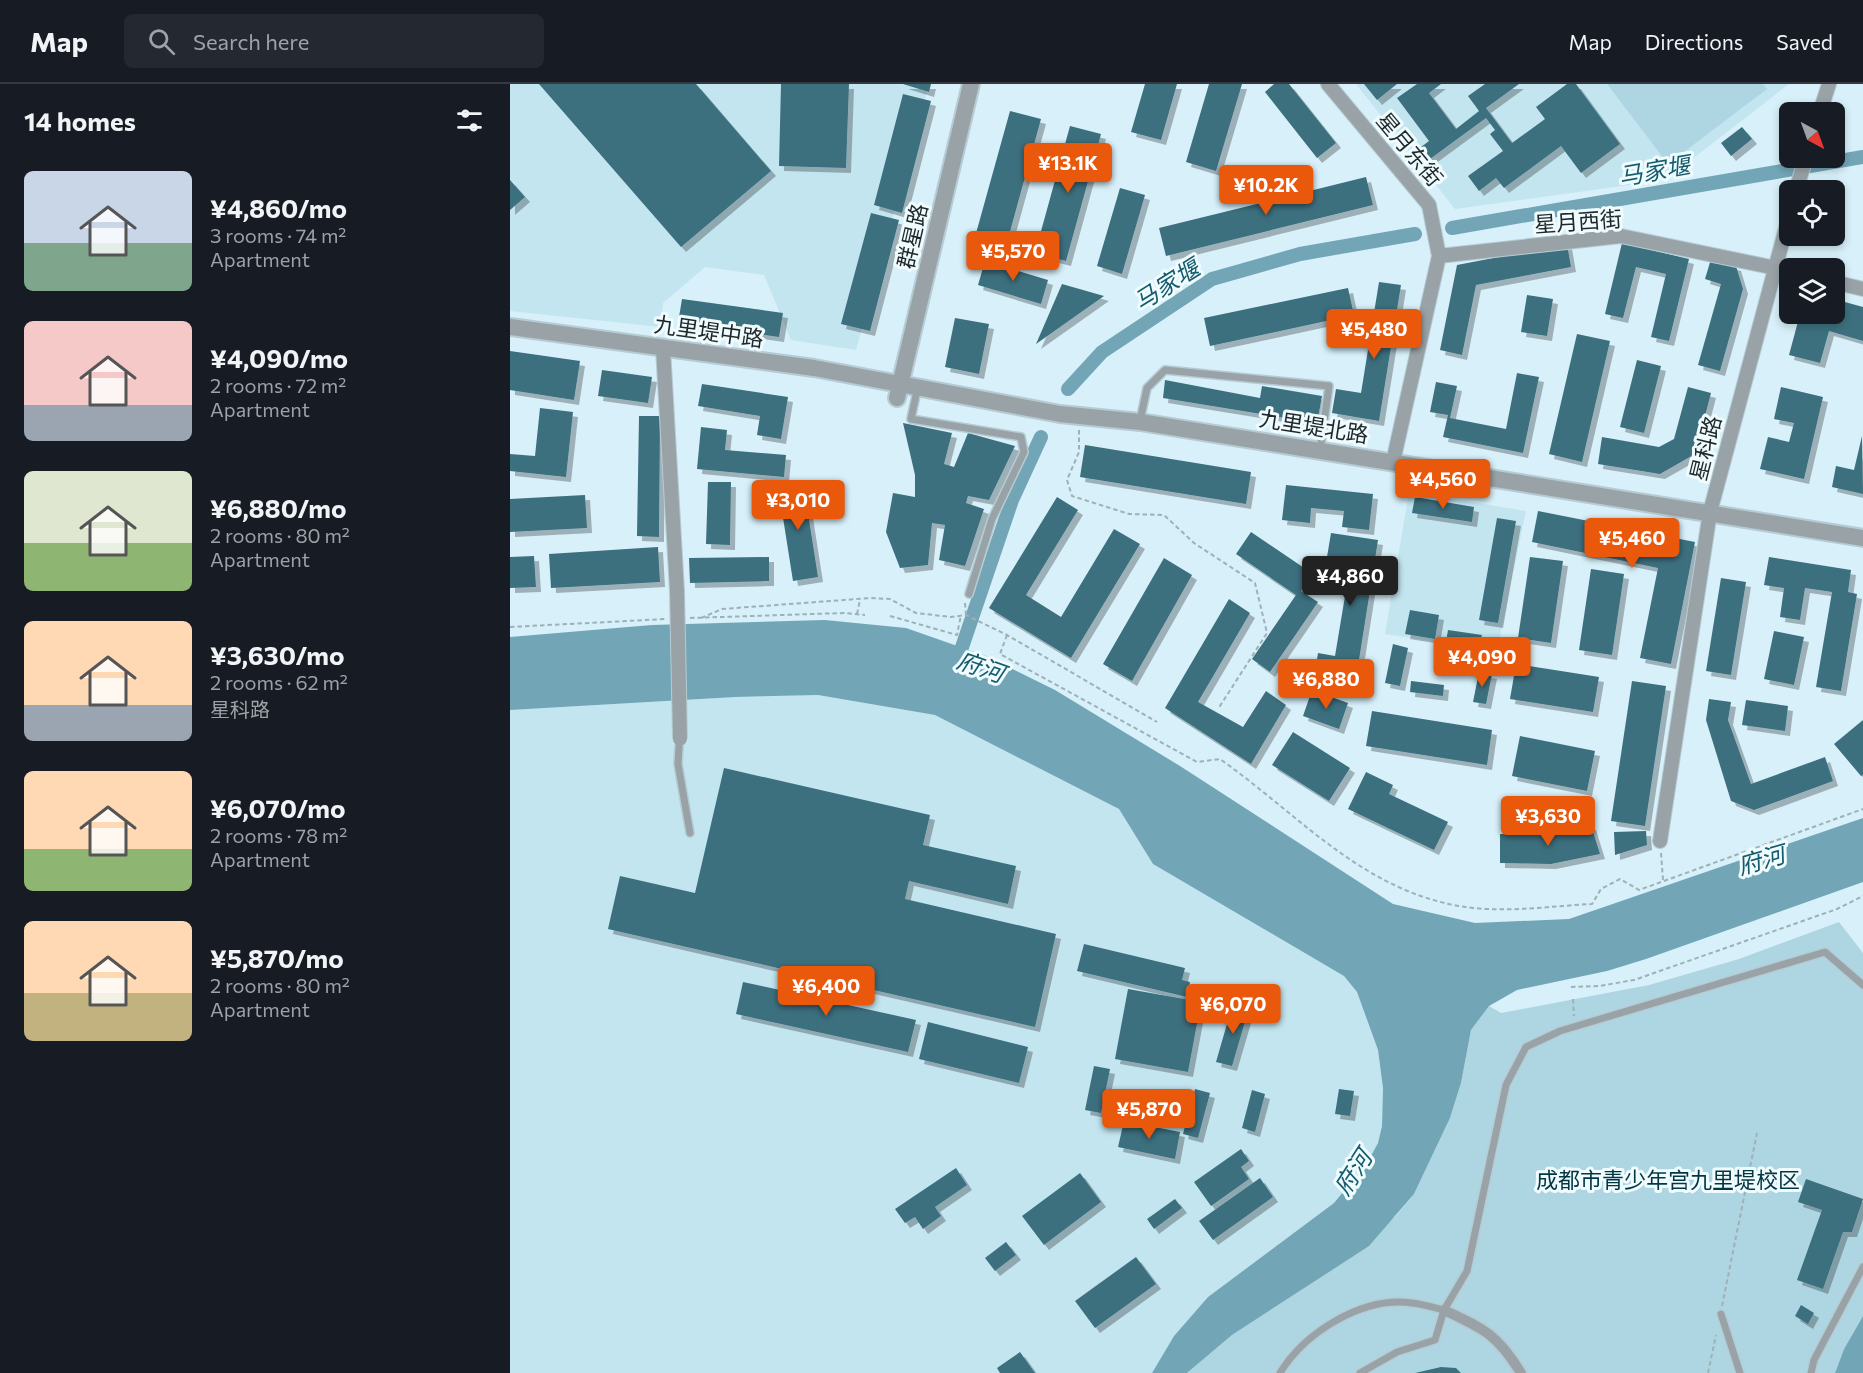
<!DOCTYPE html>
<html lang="en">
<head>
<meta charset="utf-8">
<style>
  :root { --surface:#171b24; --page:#242831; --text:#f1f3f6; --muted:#9ea1a6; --line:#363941; --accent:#ea580c }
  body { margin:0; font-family:Commissioner,"Noto Sans SC",sans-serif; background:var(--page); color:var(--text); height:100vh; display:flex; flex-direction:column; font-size:22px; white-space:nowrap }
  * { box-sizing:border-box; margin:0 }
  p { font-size:20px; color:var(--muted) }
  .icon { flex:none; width:33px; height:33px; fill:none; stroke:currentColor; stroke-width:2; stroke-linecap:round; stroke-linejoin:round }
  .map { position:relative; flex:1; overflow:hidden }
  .side { display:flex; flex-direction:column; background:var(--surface); width:510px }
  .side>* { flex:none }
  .needle { width:39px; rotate:139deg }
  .tools { position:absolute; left:1269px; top:18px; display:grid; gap:12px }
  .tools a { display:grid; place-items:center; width:66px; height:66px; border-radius:9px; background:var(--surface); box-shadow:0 3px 9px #0003; font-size:30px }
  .price { position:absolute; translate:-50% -51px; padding:0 14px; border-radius:6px; background:var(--accent); color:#fff; font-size:20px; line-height:39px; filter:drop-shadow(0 2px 3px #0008) }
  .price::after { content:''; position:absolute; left:50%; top:36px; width:18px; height:14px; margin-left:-9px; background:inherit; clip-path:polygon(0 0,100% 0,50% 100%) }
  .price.active { background:#222; color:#fff }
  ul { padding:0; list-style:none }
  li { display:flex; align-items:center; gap:18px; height:150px; padding:0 24px }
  li span { display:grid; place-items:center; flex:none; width:168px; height:120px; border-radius:9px; color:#555 }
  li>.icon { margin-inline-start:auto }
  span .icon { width:72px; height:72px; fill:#fffc; stroke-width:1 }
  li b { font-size:26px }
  h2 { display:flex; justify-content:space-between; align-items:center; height:72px; padding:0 24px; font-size:26px }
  header { display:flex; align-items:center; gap:36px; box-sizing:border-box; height:84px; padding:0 30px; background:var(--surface); border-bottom:2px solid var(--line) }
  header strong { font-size:28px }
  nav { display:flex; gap:33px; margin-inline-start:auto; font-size:21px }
  .search { width:420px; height:54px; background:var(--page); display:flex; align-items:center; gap:15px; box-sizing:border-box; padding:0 21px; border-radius:9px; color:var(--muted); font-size:22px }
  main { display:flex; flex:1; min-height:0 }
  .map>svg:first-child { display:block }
  .built { fill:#c3e5f0 }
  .green { fill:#aed6e2 }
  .water { fill:#72a6b6 }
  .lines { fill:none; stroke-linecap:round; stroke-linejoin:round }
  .canal { stroke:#72a6b6; stroke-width:14 }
  .building { fill:#3c707f; filter:url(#shadow) }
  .service-casing { stroke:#b6ccd4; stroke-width:10 }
  .pedestrian-casing { stroke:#b6ccd4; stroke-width:14 }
  .minor-casing { stroke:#b6ccd4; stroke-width:16 }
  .tertiary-casing { stroke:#b6ccd4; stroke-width:20 }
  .path { stroke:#9db1b8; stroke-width:2; stroke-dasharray:4.5 3; stroke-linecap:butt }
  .service { stroke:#99a3a7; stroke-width:7 }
  .pedestrian { stroke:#99a3a7; stroke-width:10 }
  .minor { stroke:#99a3a7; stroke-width:14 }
  .tertiary { stroke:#99a3a7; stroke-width:16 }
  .minor-bridge-casing { stroke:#b6ccd4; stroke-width:16; stroke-linecap:butt }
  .minor-bridge { stroke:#99a3a7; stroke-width:14 }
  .labels { text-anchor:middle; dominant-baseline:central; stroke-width:6; stroke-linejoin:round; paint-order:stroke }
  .street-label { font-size:22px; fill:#1e282b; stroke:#f0fbfe }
  .park-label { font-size:22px; fill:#023642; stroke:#f0fbfe }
  .water-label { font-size:24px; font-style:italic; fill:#145b6d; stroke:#f0fbfe }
</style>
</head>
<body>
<header>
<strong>Map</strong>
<div class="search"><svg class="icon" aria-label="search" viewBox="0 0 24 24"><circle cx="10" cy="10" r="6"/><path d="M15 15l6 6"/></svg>Search here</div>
<nav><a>Map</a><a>Directions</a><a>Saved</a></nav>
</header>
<main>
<section class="side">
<h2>14 homes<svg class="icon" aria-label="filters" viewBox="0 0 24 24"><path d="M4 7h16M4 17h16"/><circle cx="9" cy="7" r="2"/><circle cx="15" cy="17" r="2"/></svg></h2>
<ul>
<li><span style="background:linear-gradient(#c9d6e8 60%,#7fa58c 0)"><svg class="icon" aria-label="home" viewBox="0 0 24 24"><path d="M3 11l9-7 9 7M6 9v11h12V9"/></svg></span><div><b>¥4,860/mo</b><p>3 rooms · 74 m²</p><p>Apartment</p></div></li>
<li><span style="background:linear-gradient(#f6c9c9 70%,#9aa5b1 0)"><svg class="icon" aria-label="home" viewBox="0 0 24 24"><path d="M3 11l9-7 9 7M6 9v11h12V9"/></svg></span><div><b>¥4,090/mo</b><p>2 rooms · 72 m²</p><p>Apartment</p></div></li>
<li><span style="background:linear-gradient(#dfe7d0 60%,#8fb573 0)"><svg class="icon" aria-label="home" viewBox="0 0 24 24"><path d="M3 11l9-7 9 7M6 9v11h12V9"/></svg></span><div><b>¥6,880/mo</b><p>2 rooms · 80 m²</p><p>Apartment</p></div></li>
<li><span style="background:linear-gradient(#ffd9b3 70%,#9aa5b1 0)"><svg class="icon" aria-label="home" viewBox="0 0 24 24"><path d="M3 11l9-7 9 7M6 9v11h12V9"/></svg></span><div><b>¥3,630/mo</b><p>2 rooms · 62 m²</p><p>星科路</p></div></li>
<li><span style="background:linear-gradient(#ffd9b3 65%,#8fb573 0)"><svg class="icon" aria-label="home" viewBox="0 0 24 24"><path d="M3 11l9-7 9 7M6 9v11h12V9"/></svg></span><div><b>¥6,070/mo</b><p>2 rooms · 78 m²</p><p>Apartment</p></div></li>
<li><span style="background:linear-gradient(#ffd9b3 60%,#c2b280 0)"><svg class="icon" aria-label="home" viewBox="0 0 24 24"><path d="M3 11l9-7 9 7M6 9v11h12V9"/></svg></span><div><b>¥5,870/mo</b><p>2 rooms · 80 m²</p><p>Apartment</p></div></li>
</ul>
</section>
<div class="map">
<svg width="1353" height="1289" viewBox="0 0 1353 1289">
  <defs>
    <filter id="shadow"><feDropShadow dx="5" dy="5" stdDeviation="0" flood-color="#0004"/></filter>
  </defs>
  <rect width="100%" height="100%" fill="#d7f0f9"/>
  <path class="built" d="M0 0H419L346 266 281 256 254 191 195 183 153 219 151 243 0 227Z
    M846 0H1279L1155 96 945 125Z
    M899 408 1016 427 987 567 875 550Z
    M308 611 425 631 609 725 643 780 811 877 834 892 847 908 868 966 873 1004 872 1042 868 1059 857 1079 824 1119 698 1213 664 1252 642 1289H0V626L225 613Z"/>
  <path class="green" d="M1097 0H1253L1257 5 1158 80Z
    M1329 838 1353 869V1232L1334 1265 1325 1289H677L722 1251 791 1206 885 1133 904 1110 940 1034 951 999 961 946 979 922 991 929 1139 901 1229 875Z"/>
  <path class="water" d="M315 536 396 544 476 572 545 606 670 682 883 820 965 839 1059 835 1353 734V798L1136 875 1097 887 1007 906 979 922 961 946 951 999 940 1034 904 1110 859 1162 722 1251 677 1289H642L664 1252 698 1213 824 1119 857 1079 868 1059 872 1042 873 1004 868 966 847 908 834 892 643 780 609 725 425 631 308 611 225 613 0 626V553L142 541Z
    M1353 1232V1289H1325L1334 1265Z"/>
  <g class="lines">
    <path class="canal" d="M942 144 1353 73
      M558 305 592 268 702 195 790 170 905 150
      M447 578 502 416 531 353"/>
  </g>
  <path class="building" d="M29 0H186L261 87 171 163Z
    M271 0H339L336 84 269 82Z
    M393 0H421L419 8Z
    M635 0H667L651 56 621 48Z
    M699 0H732L706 87 676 78Z
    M764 0H779L826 59 807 74 755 8Z
    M854 0H887L867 16Z
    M907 0H931L919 9 946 45 969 27 958 12 975 0H1009L976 24 1002 59 1035 35 1026 23 1057 0H1066L1110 60 1071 89 1051 62 994 104 986 94 969 107 958 92 993 67 980 50 985 46 976 34 920 75 911 63 919 57 887 14Z
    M393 10 421 17 392 129 364 121Z
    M500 27 531 35 496 162 465 153Z
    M560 42 591 50 556 177 525 169Z
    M1232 43 1242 55 1221 72 1211 59Z
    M856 93 863 121 656 172 649 144Z
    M0 96 15 113 0 126Z
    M610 104 635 111 612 190 587 182Z
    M361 129 389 136 360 247 331 240Z
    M1112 159 1179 175 1159 257 1141 253 1156 190 1126 183 1113 234 1095 230Z
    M1057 160 1061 183 966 201 952 271 930 266 947 181Z
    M1201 175 1226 182 1233 205 1210 287 1188 281 1211 200 1195 195Z
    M475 177 538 196 531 220 468 201Z
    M869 198 891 201 869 337 822 329 826 305 851 309Z
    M552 200 594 212 526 260Z
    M838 204 844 231 700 262 694 234Z
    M1017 211 1043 215 1037 252 1011 248Z
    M172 215 273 229 269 253 168 239Z
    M1324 215 1353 223V257L1319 247 1310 279 1279 271 1290 230H1324Z
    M445 234 479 240 469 290 435 283Z
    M1067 250 1100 257 1072 378 1039 370Z
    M0 267 70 277 64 316 0 306Z
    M1127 276 1151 282 1134 349 1110 343Z
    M92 286 142 293 138 319 88 312Z
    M1007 289 1029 293 1013 369 933 353 938 331 920 328 926 298 947 302 940 334 996 345Z
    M655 296 750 314 752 302 812 312 807 339 653 314Z
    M192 300 278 313 271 355 247 351 250 332 188 322Z
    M1178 303 1201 309 1185 370 1150 390 1088 380 1092 353 1149 363 1164 355Z
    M1271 303 1313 313 1294 395 1250 385 1258 353 1279 358 1284 339 1264 335Z
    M30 324 63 328 56 393 0 387V370L25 372Z
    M129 332H150L149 453 127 452Z
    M393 339 442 349 434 380 444 383 458 349 505 362 479 416 458 412 456 419 474 425 455 482 429 476 435 441 422 439 418 481 390 484 376 448 383 409 405 413V391Z
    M191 343 217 346 215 366 276 371 274 393 187 385Z
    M1352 352 1353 410 1322 403 1326 382 1344 386Z
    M575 361 741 388 736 420 570 393Z
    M293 397 308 493 283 497 268 402Z
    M198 398H221L220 461 196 460Z
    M776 401 863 410 859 446 832 443 834 427 801 424 800 439 772 436Z
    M75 411 77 444 0 448V415Z
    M547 413 568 426 516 511 551 533 604 445 630 460 561 574 479 524Z
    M905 413 964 423 962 438 902 429Z
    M1028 427 1185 458 1161 580 1130 574 1148 484 1022 458Z
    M987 434 1006 437 988 539 969 536Z
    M741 448 803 490 791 507 808 518 760 588 742 575 786 511 726 470Z
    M821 449 868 456 845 601 804 594 808 569 825 572 840 482 816 479Z
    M148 463 150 498 41 504 39 470Z
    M24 472 26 503 0 504V473Z
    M259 473V497L180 499 179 474Z
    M1020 473 1053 477 1041 559 1008 554Z
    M1259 473 1341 486 1338 508 1347 510 1331 607 1306 603 1322 508 1295 504 1290 536 1270 533 1274 504 1254 501Z
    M654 474 682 491 622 597 593 580Z
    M1081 485 1114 490 1102 571 1069 566Z
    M1211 494 1236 498 1221 591 1196 587Z
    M719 515 740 529 688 618 733 643 756 607 776 621 741 680 655 624Z
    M900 526 929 531 925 555 895 550Z
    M938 546 972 551 969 563 936 558Z
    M1264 547 1294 553 1284 601 1254 595Z
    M883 560 898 564 890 602 875 599Z
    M1006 580 1089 593 1083 628 1000 615Z
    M969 588 982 590 976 620 963 618Z
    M901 597 934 601 933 612 900 608Z
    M1122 597 1156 602 1135 742 1101 737Z
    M802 606 838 619 829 645 793 632Z
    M1199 615 1221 618 1218 636 1241 700 1315 673 1323 697 1244 726 1221 717 1196 636Z
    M1236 616 1278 622 1275 647 1232 641Z
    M862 627 982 646 977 681 856 662Z
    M1353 636V691L1351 692 1324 660Z
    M783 648 840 684 819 717 762 681Z
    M1010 652 1085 667 1077 707 1002 692Z
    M214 684 420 731 413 761 506 782 498 820 399 797 395 815 546 850 525 943 98 845 110 792 185 809Z
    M856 688 883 701 879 710 938 738 924 766 838 725Z
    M1081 741 1090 770 1041 780 990 779V750L1035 751Z
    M1136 747 1137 761 1105 771 1104 748Z
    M574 860 675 884 672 896 680 898 677 913 567 887Z
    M233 898 406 936 398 968 226 930Z
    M618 905 691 918 678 988 605 975Z
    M723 919 739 924 722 982 706 978Z
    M418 938 518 963 509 999 409 975Z
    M584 982 600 985 591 1029 575 1026Z
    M685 1005 700 1009 688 1054 673 1050Z
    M829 1005 844 1007 840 1032 825 1030Z
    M742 1006 755 1010 745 1048 732 1044Z
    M622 1013 655 1019 654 1025 647 1024 645 1032 620 1027Z
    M614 1037 670 1048 665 1075 608 1063Z
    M731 1065 739 1077 731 1083 739 1095 701 1122 684 1098Z
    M446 1084 457 1101 425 1123 431 1132 413 1145 405 1133 395 1139 385 1125Z
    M570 1089 591 1118 534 1161 512 1132Z
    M750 1094 763 1113 703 1156 689 1137Z
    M1296 1095 1353 1115 1342 1148H1333L1313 1205 1287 1196 1312 1126 1288 1118Z
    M665 1115 672 1124 644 1145 637 1135Z
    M496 1158 506 1171 485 1187 475 1174Z
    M626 1173 646 1200 585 1244 565 1217Z
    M1291 1221 1304 1229 1298 1240 1285 1232Z
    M510 1268 525 1289H490L487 1284Z
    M931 1283 946 1284 951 1289H905Z"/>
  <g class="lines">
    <defs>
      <path id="service" d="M408 302 401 335 511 353 514 368 482 435 459 510
        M630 337 637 304 655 286 819 302 810 366
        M169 663 168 680 180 749
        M1211 1230 1230 1289
        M770 1289C795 1248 853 1212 902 1219 913 1220 924 1224 934 1226
        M850 1289 887 1268 925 1256 934 1226 957 1187 996 1001 1016 963 1050 947 1315 868 1353 901
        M1301 1289 1304 1276 1353 1183"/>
      <path id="pedestrian" d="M934 1226C974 1245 987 1250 1011 1289"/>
      <path id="minor" d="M818 0 919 121 929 172 883 378
        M1310 28 1319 0
        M1286 106 1296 74
        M929 172 1111 152 1280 187
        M1324 198 1353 205
        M153 264 167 507
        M1150 757 1200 428 1280 129"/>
      <path id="tertiary" d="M0 243 304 284 550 330 630 338 1353 454
        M387 314 461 0"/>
    </defs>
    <use href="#service" class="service-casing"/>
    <use href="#pedestrian" class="pedestrian-casing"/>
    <use href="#minor" class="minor-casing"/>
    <use href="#tertiary" class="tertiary-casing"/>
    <path class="path" d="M569 346V368L557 396 562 412 619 430 654 431 684 459 745 499 757 549 708 625
      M455 519 456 531
      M347 530 350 516
      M380 532 447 551 451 531
      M180 534 334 529 355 531
      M191 534 212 525 361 514 380 515 406 529 441 533 456 531 497 551 647 638
      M0 543 156 535
      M497 551 490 570 687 678 710 675C792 733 857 812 963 824 1003 828 1043 822 1082 820L1091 805 1110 795 1129 806 1353 725
      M1151 769 1153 796
      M1061 903 1089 902 1124 896 1327 825 1353 812
      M1063 915 1064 932
      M1212 1222 1247 1049
      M1198 1289 1206 1251"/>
    <use href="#service" class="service"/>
    <use href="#pedestrian" class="pedestrian"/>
    <use href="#minor" class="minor"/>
    <use href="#tertiary" class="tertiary"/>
    <defs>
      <path id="minor-bridge" d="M167 507 170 655"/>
    </defs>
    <use href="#minor-bridge" class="minor-bridge-casing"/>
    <use href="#minor-bridge" class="minor-bridge"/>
  </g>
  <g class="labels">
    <g class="street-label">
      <text transform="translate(900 65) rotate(50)">星月东街</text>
      <text transform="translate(1068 137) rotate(-4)">星月西街</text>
      <text transform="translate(402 152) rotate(-77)">群星路</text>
      <text transform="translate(199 247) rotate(8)">九里堤中路</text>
      <text transform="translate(804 342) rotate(9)">九里堤北路</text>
      <text transform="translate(1195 364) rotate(-76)">星科路</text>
    </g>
    <g class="park-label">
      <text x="1158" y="1095">成都市青少年宫九里堤校区</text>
    </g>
    <g class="water-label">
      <text transform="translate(1144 86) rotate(-10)">马家堰</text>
      <text transform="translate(656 200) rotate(-32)">马家堰</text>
      <text transform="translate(471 582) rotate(19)">府河</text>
      <text transform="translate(1251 775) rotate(-16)">府河</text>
      <text transform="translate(842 1088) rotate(-57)">府河</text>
    </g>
  </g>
</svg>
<div class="tools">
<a><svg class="needle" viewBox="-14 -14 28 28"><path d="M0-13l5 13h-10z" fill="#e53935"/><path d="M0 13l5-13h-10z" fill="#9ea1a6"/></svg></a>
<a><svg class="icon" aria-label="locate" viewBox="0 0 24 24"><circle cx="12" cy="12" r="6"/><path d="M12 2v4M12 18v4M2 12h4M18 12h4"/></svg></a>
<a><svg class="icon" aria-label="layers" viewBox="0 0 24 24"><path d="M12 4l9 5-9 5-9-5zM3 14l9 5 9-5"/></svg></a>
</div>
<b class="price" style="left:558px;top:110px">¥13.1K</b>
<b class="price" style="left:756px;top:132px">¥10.2K</b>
<b class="price" style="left:503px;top:198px">¥5,570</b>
<b class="price" style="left:864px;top:276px">¥5,480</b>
<b class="price" style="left:933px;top:426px">¥4,560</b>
<b class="price" style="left:288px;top:447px">¥3,010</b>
<b class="price" style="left:1122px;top:485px">¥5,460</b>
<b class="price active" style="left:840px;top:523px">¥4,860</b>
<b class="price" style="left:972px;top:604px">¥4,090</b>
<b class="price" style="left:816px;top:626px">¥6,880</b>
<b class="price" style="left:1038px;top:763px">¥3,630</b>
<b class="price" style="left:316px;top:933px">¥6,400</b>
<b class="price" style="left:723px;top:951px">¥6,070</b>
<b class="price" style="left:639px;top:1056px">¥5,870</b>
</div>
</main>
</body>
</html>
